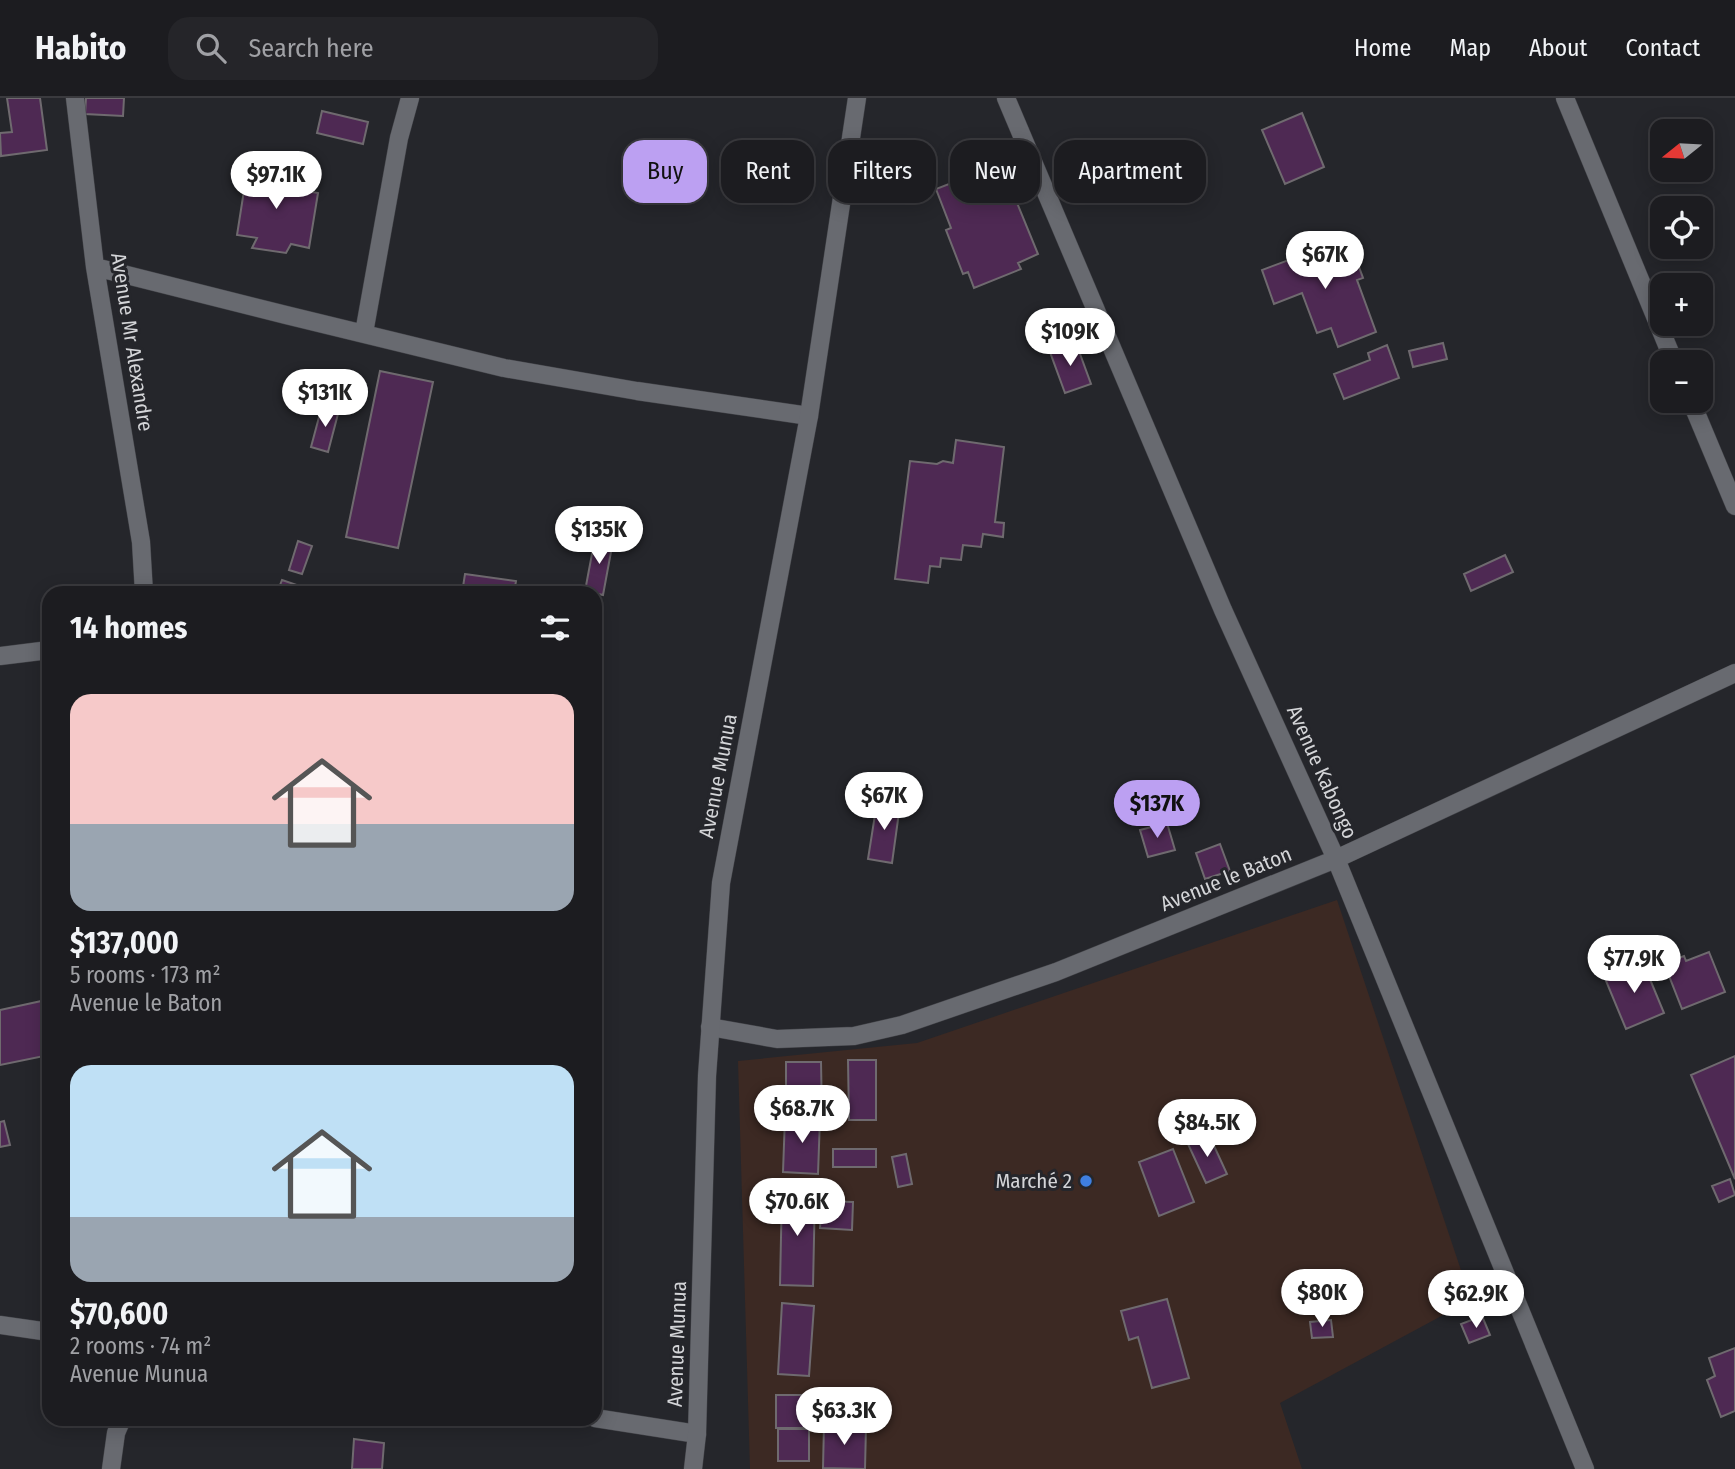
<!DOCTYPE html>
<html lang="en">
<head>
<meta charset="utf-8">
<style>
  :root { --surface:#1c1c20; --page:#252529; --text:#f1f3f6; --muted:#a0a1a5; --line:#3a3a3e; --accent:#bca0f2 }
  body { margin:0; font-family:"Fira Sans Condensed",sans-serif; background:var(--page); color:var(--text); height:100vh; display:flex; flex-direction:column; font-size:26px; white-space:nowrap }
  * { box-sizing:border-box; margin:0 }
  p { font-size:23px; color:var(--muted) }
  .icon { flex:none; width:38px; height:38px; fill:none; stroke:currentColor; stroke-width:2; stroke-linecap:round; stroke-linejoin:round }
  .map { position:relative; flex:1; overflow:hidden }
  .panel { position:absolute; left:42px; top:488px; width:560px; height:840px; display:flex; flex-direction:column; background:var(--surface); border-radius:21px; box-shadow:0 4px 18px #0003,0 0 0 2px var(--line) }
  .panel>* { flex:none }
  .banner { position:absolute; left:623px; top:42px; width:665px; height:63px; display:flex; gap:14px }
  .needle { width:46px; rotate:252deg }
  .tools { position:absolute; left:1650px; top:21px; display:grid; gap:14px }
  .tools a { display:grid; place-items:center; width:63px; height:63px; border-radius:14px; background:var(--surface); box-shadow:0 4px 18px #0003,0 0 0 2px var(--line); font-size:35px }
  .price { position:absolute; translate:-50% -60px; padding:0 16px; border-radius:24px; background:#fff; color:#222; font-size:23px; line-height:46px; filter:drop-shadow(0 2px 4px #0008) }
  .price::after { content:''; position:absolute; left:50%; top:42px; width:21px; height:16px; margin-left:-10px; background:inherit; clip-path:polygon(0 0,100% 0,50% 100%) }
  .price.active { background:var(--accent); color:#111 }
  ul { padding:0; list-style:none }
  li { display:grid; align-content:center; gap:14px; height:371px; padding:0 28px }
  li span { display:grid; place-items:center; height:217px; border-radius:21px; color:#555 }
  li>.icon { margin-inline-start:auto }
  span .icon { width:126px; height:126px; fill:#fffc; stroke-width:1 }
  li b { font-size:30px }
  h2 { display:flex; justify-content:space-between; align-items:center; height:84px; padding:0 28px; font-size:30px }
  .pill { padding:0 24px; border-radius:21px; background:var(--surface); box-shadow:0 4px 18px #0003,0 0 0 2px var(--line); font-size:24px; line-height:63px }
  .pill.active { background:var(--accent); color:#111 }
  header { display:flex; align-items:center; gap:42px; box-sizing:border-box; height:98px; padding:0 35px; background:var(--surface); border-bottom:2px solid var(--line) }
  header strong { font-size:33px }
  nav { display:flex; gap:38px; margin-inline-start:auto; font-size:24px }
  .search { width:490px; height:63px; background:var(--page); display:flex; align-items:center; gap:18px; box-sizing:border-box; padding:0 24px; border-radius:21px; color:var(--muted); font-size:26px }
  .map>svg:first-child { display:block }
  .commercial { fill:#3c2923 }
  .building { fill:#4e2953; stroke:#6f6a6f; stroke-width:2 }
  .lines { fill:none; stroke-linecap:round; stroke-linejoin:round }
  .minor-casing { stroke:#414247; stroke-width:19 }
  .secondary-casing { stroke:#414247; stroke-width:19 }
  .minor { stroke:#686a70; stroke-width:18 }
  .secondary { stroke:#686a70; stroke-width:18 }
  .shop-dot { fill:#3f7fe0; stroke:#25262b; stroke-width:2.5 }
  .labels { text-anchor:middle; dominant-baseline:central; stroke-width:6; stroke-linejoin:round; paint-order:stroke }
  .street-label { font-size:21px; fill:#d4d5d8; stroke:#25262b }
  .poi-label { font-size:21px; fill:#d4d5d8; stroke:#25262b; text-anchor:end }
</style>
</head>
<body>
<header>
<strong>Habito</strong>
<div class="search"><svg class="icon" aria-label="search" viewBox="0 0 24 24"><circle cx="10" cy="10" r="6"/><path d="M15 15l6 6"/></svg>Search here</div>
<nav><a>Home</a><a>Map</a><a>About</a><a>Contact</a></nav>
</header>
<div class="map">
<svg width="1735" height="1371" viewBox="0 0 1735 1371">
  <rect width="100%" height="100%" fill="#25262b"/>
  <path class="commercial" d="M1337 802 1471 1202 1280 1305 1302 1371H750L738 963 917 945Z"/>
  <path class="building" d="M7 0H40L47 52 1 58 0 35 12 34Z
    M86 0H124L123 18 85 16Z
    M322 13 368 24 363 46 317 35Z
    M1302 15 1324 69 1285 86 1262 32Z
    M248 67 297 76 294 91 318 95 309 150 291 146 286 155 252 150 257 140 237 137Z
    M985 72 990 85 1006 78 1038 156 1018 165 1021 171 974 190 968 174 963 176 946 132 951 130 936 91Z
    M1340 143 1344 153 1352 150 1363 180 1357 182 1376 234 1338 249 1331 230 1317 235 1302 195 1274 206 1262 172Z
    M1076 245 1091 286 1065 295 1050 254Z
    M1443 245 1447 261 1413 269 1409 253Z
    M1387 247 1399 280 1344 301 1334 276 1370 262 1368 255Z
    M380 273 433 284 398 450 346 439Z
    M322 308 339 312 328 354 311 349Z
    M956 342 1004 349 995 424 1004 425 1003 439 983 436 981 449 963 447 961 462 941 460 940 469 930 468 928 485 895 481 910 363 937 366 943 363 953 365Z
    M595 440 613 443 603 497 585 493Z
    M298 443 312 448 302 476 289 472Z
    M1505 457 1513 474 1471 493 1464 476Z
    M465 476 516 483 514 495H462Z
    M282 482 297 487 294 495H277Z
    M877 704 900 707 892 765 868 761Z
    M1167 725 1175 752 1148 759 1140 732Z
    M1220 746 1230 773 1205 781 1196 755Z
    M1709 854 1725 894 1682 911 1664 865 1684 858 1686 863Z
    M1642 862 1664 915 1626 931 1604 878Z
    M46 902 49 916V957L0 967V912Z
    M1735 958V1081L1691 977Z
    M848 962H876V1022H849Z
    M786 964H821L822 1018H786Z
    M785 1019 820 1020 818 1076 783 1074Z
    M4 1023 10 1047 0 1049V1024Z
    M1209 1037 1227 1076 1206 1085 1188 1046Z
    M833 1051H876V1069H833Z
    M1173 1051 1194 1104 1159 1118 1139 1064Z
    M906 1056 912 1086 898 1089 892 1059Z
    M1730 1081 1735 1097 1719 1104 1712 1088Z
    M782 1093 815 1094 813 1188 780 1187Z
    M822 1103 853 1104 852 1132 820 1130Z
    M1167 1201 1189 1280 1152 1290 1138 1239 1129 1242 1121 1213Z
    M782 1205 814 1208 809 1278 778 1276Z
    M1482 1218 1490 1237 1469 1245 1461 1226Z
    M1331 1222 1333 1239 1312 1240 1310 1224Z
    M1735 1250V1313L1721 1319 1707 1282 1715 1278 1709 1260Z
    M776 1297H810V1330H776Z
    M824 1326 866 1328 865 1371 823 1370Z
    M778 1331H809V1363H778Z
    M354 1341 384 1345 382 1371H352Z"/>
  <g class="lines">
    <defs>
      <path id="minor" d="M75 0 95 169 141 444 144 495
        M1006 0 1223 512 1336 761 1585 1371
        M1565 0 1674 264
        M95 169 286 217 504 270 637 293 809 318
        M364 235 399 40 410 0
        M1691 303 1735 408
        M0 558 49 552
        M710 929 777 941 854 938 902 927 1056 874 1336 761 1735 575
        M0 1227 49 1234
        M595 1320 697 1336
        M111 1371 116 1335 122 1321"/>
      <path id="secondary" d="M693 1371 697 1336 707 978 721 785 809 318 857 0"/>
    </defs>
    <use href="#minor" class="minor-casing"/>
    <use href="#secondary" class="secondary-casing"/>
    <use href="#minor" class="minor"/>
    <use href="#secondary" class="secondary"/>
  </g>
  <circle class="shop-dot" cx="1086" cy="1083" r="7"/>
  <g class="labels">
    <g class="street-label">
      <text transform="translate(132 244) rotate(81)">Avenue Mr Alexandre</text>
      <text transform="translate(1322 674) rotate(66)">Avenue Kabongo</text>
      <text transform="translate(718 678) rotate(-79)">Avenue Munua</text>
      <text transform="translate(1226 781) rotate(-22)">Avenue le Baton</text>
      <text transform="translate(677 1246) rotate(-88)">Avenue Munua</text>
    </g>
    <g class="poi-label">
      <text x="1072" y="1083">Marché 2</text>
    </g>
  </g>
</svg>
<div class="tools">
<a><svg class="needle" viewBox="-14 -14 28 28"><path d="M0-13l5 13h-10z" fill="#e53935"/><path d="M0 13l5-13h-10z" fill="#a0a1a5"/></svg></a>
<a><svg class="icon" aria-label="locate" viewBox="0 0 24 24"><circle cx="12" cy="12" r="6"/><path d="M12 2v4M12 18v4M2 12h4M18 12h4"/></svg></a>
<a>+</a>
<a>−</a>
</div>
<b class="price" style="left:276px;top:113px">$97.1K</b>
<b class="price" style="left:1325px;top:193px">$67K</b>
<b class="price" style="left:1070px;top:270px">$109K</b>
<b class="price" style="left:325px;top:331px">$131K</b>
<b class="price" style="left:599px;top:468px">$135K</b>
<b class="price" style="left:884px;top:734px">$67K</b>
<b class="price active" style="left:1157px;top:742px">$137K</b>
<b class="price" style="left:1634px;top:897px">$77.9K</b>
<b class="price" style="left:802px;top:1047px">$68.7K</b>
<b class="price" style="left:1207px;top:1061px">$84.5K</b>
<b class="price" style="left:797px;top:1140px">$70.6K</b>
<b class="price" style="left:1322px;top:1231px">$80K</b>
<b class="price" style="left:1476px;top:1232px">$62.9K</b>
<b class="price" style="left:844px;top:1349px">$63.3K</b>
<div class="banner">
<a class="pill active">Buy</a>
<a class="pill">Rent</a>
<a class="pill">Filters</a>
<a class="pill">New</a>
<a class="pill">Apartment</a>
</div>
<section class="panel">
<h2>14 homes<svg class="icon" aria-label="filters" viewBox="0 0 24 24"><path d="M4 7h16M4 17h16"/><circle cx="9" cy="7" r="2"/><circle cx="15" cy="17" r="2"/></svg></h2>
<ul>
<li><span style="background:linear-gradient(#f6c9c9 60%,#9aa5b1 0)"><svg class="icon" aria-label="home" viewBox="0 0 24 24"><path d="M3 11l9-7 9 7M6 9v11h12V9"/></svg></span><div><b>$137,000</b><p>5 rooms · 173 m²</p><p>Avenue le Baton</p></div></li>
<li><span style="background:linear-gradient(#bfe0f5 70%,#9aa5b1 0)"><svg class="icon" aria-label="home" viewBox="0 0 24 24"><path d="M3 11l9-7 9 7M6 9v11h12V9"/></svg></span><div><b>$70,600</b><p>2 rooms · 74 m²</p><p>Avenue Munua</p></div></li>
</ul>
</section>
</div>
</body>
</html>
